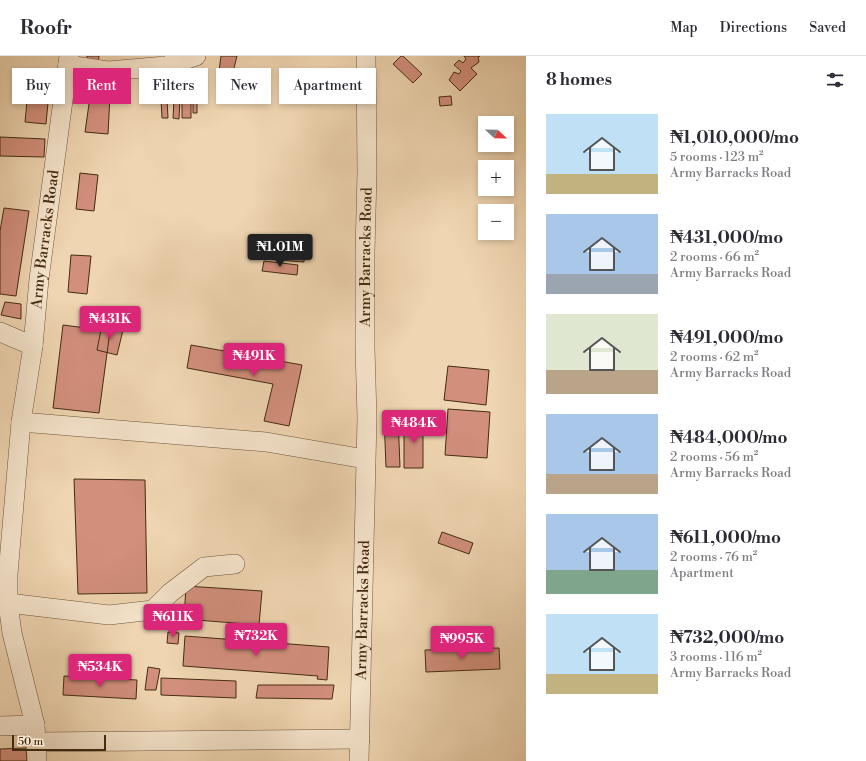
<!DOCTYPE html>
<html lang="en">
<head>
<meta charset="utf-8">
<style>
  :root { --surface:#fff; --page:#f2f2f3; --text:#2b2b33; --muted:#7c7c81; --line:#e1e1e2; --accent:#db2777 }
  body { margin:0; font-family:"Libre Bodoni",serif; background:var(--page); color:var(--text); height:100vh; display:flex; flex-direction:column; font-size:15px; white-space:nowrap }
  * { box-sizing:border-box; margin:0 }
  p { font-size:13px; color:var(--muted) }
  .icon { flex:none; width:22px; height:22px; fill:none; stroke:currentColor; stroke-width:2; stroke-linecap:round; stroke-linejoin:round }
  .map { position:relative; flex:1; overflow:hidden }
  .side { display:flex; flex-direction:column; background:var(--surface); width:340px }
  .side>* { flex:none }
  .top-card { position:absolute; left:12px; top:12px; width:380px; height:36px; display:flex; gap:8px }
  .needle { width:26px; rotate:112deg }
  .controls { position:absolute; left:478px; top:60px; display:grid; gap:8px }
  .controls a { display:grid; place-items:center; width:36px; height:36px; border-radius:0px; background:var(--surface); box-shadow:0 2px 6px #0003; font-size:20px }
  .scale { position:absolute; left:12px; bottom:10px; width:94px; box-sizing:border-box; padding-left:4px; border:2px solid #442c12; border-top:0; font-size:11px; line-height:14px; white-space:nowrap; color:#442c12; -webkit-text-stroke:3px #f5e4cc; paint-order:stroke }
  .price { position:absolute; translate:-50% -34px; padding:0 9px; border-radius:4px; background:var(--accent); color:#fff; font-size:13px; line-height:26px; filter:drop-shadow(0 1px 2px #0008) }
  .price::after { content:''; position:absolute; left:50%; top:24px; width:12px; height:9px; margin-left:-6px; background:inherit; clip-path:polygon(0 0,100% 0,50% 100%) }
  .price.on { background:#222; color:#fff }
  ul { padding:0; list-style:none }
  li { display:flex; align-items:center; gap:12px; height:100px; padding:0 20px }
  li span { display:grid; place-items:center; flex:none; width:112px; height:80px; border-radius:0px; color:#555 }
  li>.icon { margin-inline-start:auto }
  span .icon { width:48px; height:48px; fill:#fffc; stroke-width:1 }
  li b { font-size:17px }
  h2 { display:flex; justify-content:space-between; align-items:center; height:48px; padding:0 20px; font-size:17px }
  .chip { padding:0 14px; border-radius:0px; background:var(--surface); box-shadow:0 2px 6px #0003; font-size:14px; line-height:36px }
  .chip.on { background:var(--accent); color:#fff }
  header { display:flex; align-items:center; gap:24px; box-sizing:border-box; height:56px; padding:0 20px; background:var(--surface); border-bottom:1px solid var(--line) }
  header strong { font-size:19px }
  nav { display:flex; gap:22px; margin-inline-start:auto; font-size:14px }
  main { display:flex; flex:1; min-height:0 }
  .map>svg:first-child { display:block }
  .building { fill:#d28f7c; stroke:#442c12 }
  .lines { fill:none; stroke-linecap:round; stroke-linejoin:round }
  .minor-casing { stroke:#6f563a; stroke-width:20 }
  .minor { stroke:#f5e4cc; stroke-width:19 }
  .labels { text-anchor:middle; dominant-baseline:central; stroke-width:3.5; stroke-linejoin:round; paint-order:stroke }
  .street-label { font-size:15px; fill:#442c12; stroke:#f5e4cc }
</style>
</head>
<body>
<header>
<strong>Roofr</strong>
<nav><a>Map</a><a>Directions</a><a>Saved</a></nav>
</header>
<main>
<div class="map">
<svg width="526" height="705" viewBox="0 0 526 705">
  <rect width="100%" height="100%" fill="#efd5b1"/>
  <filter id="stains"><feTurbulence type="fractalNoise" baseFrequency=".005" numOctaves="4"/><feColorMatrix values="0 0 0 0 .2 0 0 0 0 .09 0 0 0 0 .02 0 0 0 .5 -.17"/></filter>
  <radialGradient id="worn" r=".72"><stop offset=".6" stop-color="#630" stop-opacity="0"/><stop offset="1" stop-color="#630" stop-opacity=".3"/></radialGradient>
  <path class="building" d="M87 0H99L98 7 87 5Z
    M221 0H237L232 20 219 15Z
    M401 0H403L422 18 413 27 393 8Z
    M464 0H480L478 1 479 6 471 12 477 18 460 35 449 24 454 16 459 18 461 15 454 9 459 4 463 7 466 3Z
    M29 24 50 25 46 68 25 66Z
    M110 40 108 78 85 76 90 41Z
    M451 40 452 49 440 50 439 41Z
    M167 43 168 62H162L161 44Z
    M193 43H197V57H193Z
    M174 44H180L179 63 173 62Z
    M182 45H191V62H182Z
    M0 81 45 83 44 101 0 100Z
    M80 117 98 119 94 155 76 153Z
    M4 152 29 155 16 240 0 238V175Z
    M265 184 305 187 304 206 263 203Z
    M71 199 91 200 87 238 68 236Z
    M264 205 298 209 297 219 262 215Z
    M5 246 21 248V263L1 259Z
    M63 269 110 275 99 357 53 352Z
    M102 269 123 274 117 299 97 294Z
    M191 289 302 309 289 370 264 365 273 328 187 312Z
    M448 310 489 314 486 349 444 344Z
    M448 353 490 356 487 402 445 399Z
    M398 360 400 411H386L384 361Z
    M404 365H423V412H404Z
    M74 423 145 424 147 537 78 538Z
    M442 476 473 487 469 498 438 487Z
    M186 530 262 535 259 569 184 563Z
    M168 576 179 577 178 588 167 587Z
    M185 580 329 591 327 624 317 623 318 620 183 610Z
    M499 592 500 613 426 616 425 594Z
    M148 611 160 613 156 634H145Z
    M64 620 137 624 136 643 63 639Z
    M161 622 236 625V642L161 639Z
    M258 629H334L332 643 256 642Z
    M26 692 27 705H0V693Z"/>
  <g class="lines">
    <defs>
      <g id="minor">
        <path d="M68 9 108 15 166 10 196 0"/>
        <path d="M0 276 33 290"/>
        <path d="M21 366 266 386 365 403"/>
        <path d="M8 547 109 559 153 554 170 537 204 511 235 508"/>
        <path d="M0 670 35 669"/>
        <path d="M36 686 360 683"/>
        <path id="s1" d="M37 705 35 669 12 577 8 547V518L21 366 33 290 39 223 69 0"/>
        <path id="s2" d="M359 705 367 362 365 292V196L367 117 366 0"/>
      </g>
    </defs>
    <use href="#minor" class="minor-casing"/>
    <use href="#minor" class="minor"/>
  </g>
  <g class="labels">
    <g class="street-label">
      <text stroke="none"><textPath href="#s1" startOffset="527">Army Barracks Road</textPath></text>
      <text stroke="none"><textPath href="#s2" startOffset="504">Army Barracks Road</textPath></text>
      <text stroke="none"><textPath href="#s2" startOffset="151">Army Barracks Road</textPath></text>
    </g>
  </g>
  <rect width="100%" height="100%" filter="url(#stains)"/>
  <rect width="100%" height="100%" fill="url(#worn)"/>
</svg>
<div class="controls">
<a><svg class="needle" viewBox="-14 -14 28 28"><path d="M0-13l5 13h-10z" fill="#e53935"/><path d="M0 13l5-13h-10z" fill="#7c7c81"/></svg></a>
<a>+</a>
<a>−</a>
</div>
<div class="scale">50 m</div>
<b class="price on" style="left:280px;top:212px">₦1.01M</b>
<b class="price" style="left:110px;top:284px">₦431K</b>
<b class="price" style="left:254px;top:321px">₦491K</b>
<b class="price" style="left:414px;top:388px">₦484K</b>
<b class="price" style="left:173px;top:582px">₦611K</b>
<b class="price" style="left:256px;top:601px">₦732K</b>
<b class="price" style="left:462px;top:604px">₦995K</b>
<b class="price" style="left:100px;top:632px">₦534K</b>
<div class="top-card">
<a class="chip">Buy</a>
<a class="chip on">Rent</a>
<a class="chip">Filters</a>
<a class="chip">New</a>
<a class="chip">Apartment</a>
</div>
</div>
<section class="side">
<h2>8 homes<svg class="icon" aria-label="filters" viewBox="0 0 24 24"><path d="M4 7h16M4 17h16"/><circle cx="9" cy="7" r="2"/><circle cx="15" cy="17" r="2"/></svg></h2>
<ul>
<li><span style="background:linear-gradient(#bfe0f5 75%,#c2b280 0)"><svg class="icon" aria-label="home" viewBox="0 0 24 24"><path d="M3 11l9-7 9 7M6 9v11h12V9"/></svg></span><div><b>₦1,010,000/mo</b><p>5 rooms · 123 m²</p><p>Army Barracks Road</p></div></li>
<li><span style="background:linear-gradient(#a9c7e8 75%,#9aa5b1 0)"><svg class="icon" aria-label="home" viewBox="0 0 24 24"><path d="M3 11l9-7 9 7M6 9v11h12V9"/></svg></span><div><b>₦431,000/mo</b><p>2 rooms · 66 m²</p><p>Army Barracks Road</p></div></li>
<li><span style="background:linear-gradient(#dfe7d0 70%,#b9a48a 0)"><svg class="icon" aria-label="home" viewBox="0 0 24 24"><path d="M3 11l9-7 9 7M6 9v11h12V9"/></svg></span><div><b>₦491,000/mo</b><p>2 rooms · 62 m²</p><p>Army Barracks Road</p></div></li>
<li><span style="background:linear-gradient(#a9c7e8 75%,#b9a48a 0)"><svg class="icon" aria-label="home" viewBox="0 0 24 24"><path d="M3 11l9-7 9 7M6 9v11h12V9"/></svg></span><div><b>₦484,000/mo</b><p>2 rooms · 56 m²</p><p>Army Barracks Road</p></div></li>
<li><span style="background:linear-gradient(#a9c7e8 70%,#7fa58c 0)"><svg class="icon" aria-label="home" viewBox="0 0 24 24"><path d="M3 11l9-7 9 7M6 9v11h12V9"/></svg></span><div><b>₦611,000/mo</b><p>2 rooms · 76 m²</p><p>Apartment</p></div></li>
<li><span style="background:linear-gradient(#bfe0f5 75%,#c2b280 0)"><svg class="icon" aria-label="home" viewBox="0 0 24 24"><path d="M3 11l9-7 9 7M6 9v11h12V9"/></svg></span><div><b>₦732,000/mo</b><p>3 rooms · 116 m²</p><p>Army Barracks Road</p></div></li>
</ul>
</section>
</main>
</body>
</html>
